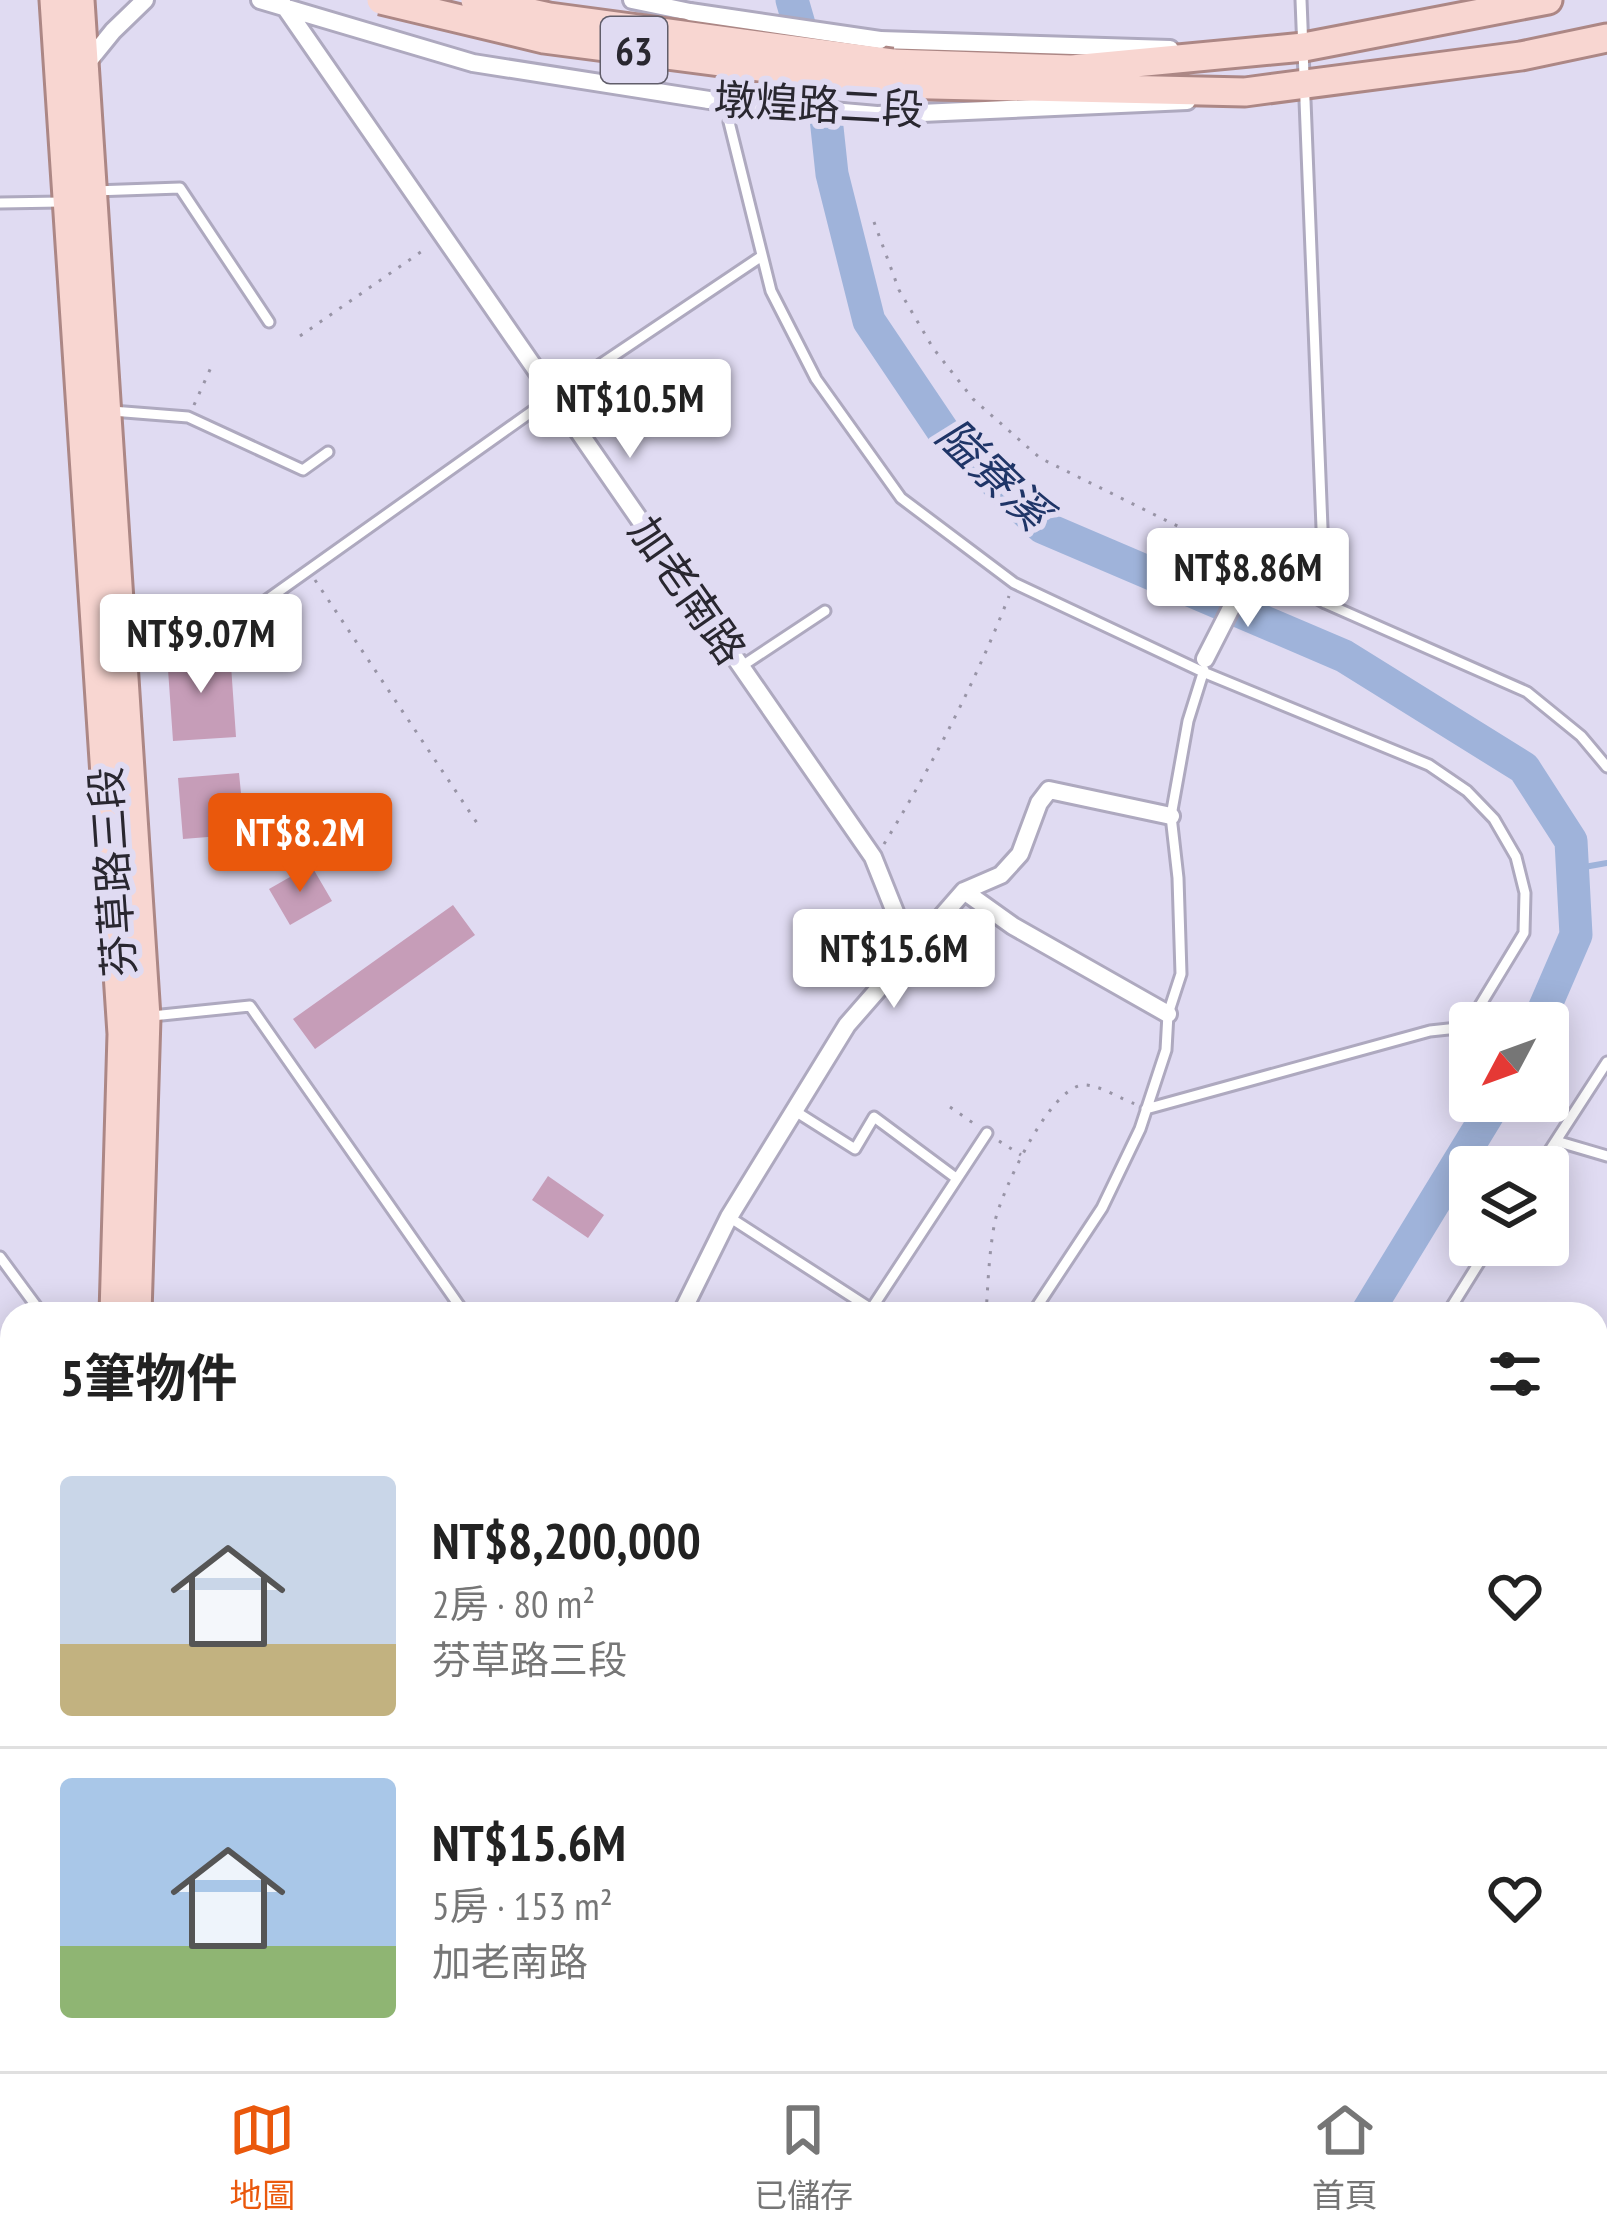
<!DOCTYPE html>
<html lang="zh-TW">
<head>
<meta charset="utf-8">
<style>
  :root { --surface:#fff; --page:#f6f6f6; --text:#222; --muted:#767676; --line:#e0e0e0; --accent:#ea580c }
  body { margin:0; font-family:"PT Sans Narrow","Noto Sans TC",sans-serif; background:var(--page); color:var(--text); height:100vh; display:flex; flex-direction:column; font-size:45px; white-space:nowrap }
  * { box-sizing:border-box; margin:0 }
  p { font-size:39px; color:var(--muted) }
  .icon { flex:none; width:66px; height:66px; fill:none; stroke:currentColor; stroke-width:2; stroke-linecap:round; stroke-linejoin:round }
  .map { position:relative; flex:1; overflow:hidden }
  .panel { position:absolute; left:0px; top:1302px; width:1608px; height:771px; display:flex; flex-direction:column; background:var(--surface); border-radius:36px 36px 0 0; box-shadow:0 6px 30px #0003 }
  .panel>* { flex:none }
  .needle { width:78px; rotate:229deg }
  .fabs { position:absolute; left:1449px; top:1002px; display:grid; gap:24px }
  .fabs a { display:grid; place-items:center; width:120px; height:120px; border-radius:12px; background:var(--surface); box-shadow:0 6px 30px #0003; font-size:60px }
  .price { position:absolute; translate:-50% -102px; padding:0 27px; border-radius:12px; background:#fff; color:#222; font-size:39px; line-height:78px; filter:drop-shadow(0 3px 6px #0008) }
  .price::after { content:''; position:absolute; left:50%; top:72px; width:36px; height:27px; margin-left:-18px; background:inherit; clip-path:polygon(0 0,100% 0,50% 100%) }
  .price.selected { background:var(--accent); color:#fff }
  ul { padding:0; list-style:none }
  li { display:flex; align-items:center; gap:36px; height:300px; padding:0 60px }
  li+li { border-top:3px solid var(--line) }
  li span { display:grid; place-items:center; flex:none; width:336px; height:240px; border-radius:12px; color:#555 }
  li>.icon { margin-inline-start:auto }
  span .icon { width:144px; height:144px; fill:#fffc; stroke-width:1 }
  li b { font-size:51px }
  h2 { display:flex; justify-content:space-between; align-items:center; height:144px; padding:0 60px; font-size:51px }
  .menu { display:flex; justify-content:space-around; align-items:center; height:168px; border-top:3px solid var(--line); background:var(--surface); font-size:33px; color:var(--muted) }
  .menu a { display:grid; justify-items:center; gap:6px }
  .menu .selected { color:var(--accent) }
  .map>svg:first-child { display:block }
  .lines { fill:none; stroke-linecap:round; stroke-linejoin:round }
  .stream { stroke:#9fb3da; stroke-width:6 }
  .river { stroke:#9fb3da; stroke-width:33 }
  .building { fill:#c69db8 }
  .service-casing { stroke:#aea9bf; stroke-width:15 }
  .minor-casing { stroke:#aea9bf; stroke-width:22 }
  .tertiary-casing { stroke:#aea9bf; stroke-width:27 }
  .primary-casing { stroke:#ac8785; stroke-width:33 }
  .path { stroke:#9894a6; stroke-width:3; stroke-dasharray:3 9; stroke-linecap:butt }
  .service { stroke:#fff; stroke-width:9 }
  .minor { stroke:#fff; stroke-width:16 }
  .tertiary { stroke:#fff; stroke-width:21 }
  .primary { stroke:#f8d6d1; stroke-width:27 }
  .minor-bridge-casing { stroke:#aea9bf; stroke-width:22; stroke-linecap:butt }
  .primary-bridge-casing { stroke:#ac8785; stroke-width:33; stroke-linecap:butt }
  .minor-bridge { stroke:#fff; stroke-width:16 }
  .primary-bridge { stroke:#f8d6d1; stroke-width:27 }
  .labels { text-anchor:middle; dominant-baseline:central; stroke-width:12; stroke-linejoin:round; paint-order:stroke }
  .shield { fill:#e0dbf2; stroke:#605d6a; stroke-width:3 }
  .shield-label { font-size:39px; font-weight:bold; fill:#292730 }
  .street-label { font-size:42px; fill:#292730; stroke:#e0dbf2 }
  .water-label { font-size:45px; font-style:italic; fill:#1f3567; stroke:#e0dbf2 }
</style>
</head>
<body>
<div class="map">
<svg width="1607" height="2071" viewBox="0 0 1607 2071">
  <rect width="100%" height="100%" fill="#e0dbf2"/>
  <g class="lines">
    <path class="stream" d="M1573 869 1607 863"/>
    <path class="river" d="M792 0 826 118 832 174 869 321 943 431 1042 527 1344 656 1524 768 1571 841 1576 935 1538 1023
      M1366 1314 1496 1101
      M865 2071 873 2061"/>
  </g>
  <path class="building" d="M230 651 236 737 173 741 167 655Z
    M239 773 245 834 183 839 178 778Z
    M311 865 332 901 290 925 269 889Z
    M453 905 475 935 315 1049 293 1019Z
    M548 1176 604 1215 588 1238 532 1200Z"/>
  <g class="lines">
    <defs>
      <path id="service" d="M1301 0 1325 603
        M729 122 771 291 816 379 901 498 1014 583 1203 672 1429 765 1467 791 1494 819 1516 857 1525 893 1524 933 1467 1027 1430 1031 1146 1109
        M94 191 180 188 269 322
        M0 203 61 202
        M112 411 188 417 303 470 328 452
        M1254 563 1325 603 1527 692 1581 736 1607 767
        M123 633 223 631 555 395 762 256
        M742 666 825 611
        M152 1016 250 1006 465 1314
        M795 1111 855 1149 874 1117 956 1178
        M1556 1141 1607 1156
        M1539 1167 1607 1062
        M729 1217 879 1314
        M0 1257 42 1314
        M868 1314 987 1133
        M1032 1314 1102 1208 1140 1129 1166 1050 1168 1014 1181 974 1178 878 1171 816 1188 721 1204 670
        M1447 1314 1490 1245
        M0 1490 12 1481
        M282 2071 286 2061
        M421 2071 424 2061
        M699 2071 706 2061
        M1058 2071 1062 2061"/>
      <path id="minor" d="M260 0 473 63 709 100
        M280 0 873 857 899 922 907 956
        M632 0 690 12
        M880 40 1170 49
        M83 68 113 31 145 0
        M877 115 1187 101
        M1205 659 1254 563
        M964 891 1013 926 1168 1014
        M681 1314 729 1217 847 1025 964 891 1001 875 1020 854 1039 803 1049 790 1171 816"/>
      <path id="tertiary" d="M575 2061 590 2071"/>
      <path id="primary" d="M54 0 122 1034 114 1314
        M80 0 146 1017 137 1314
        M892 63 1072 69 1304 47 1548 0
        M890 84 1245 92 1521 56 1607 38
        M68 2071V2061
        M97 2071 98 2061"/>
    </defs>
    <use href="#service" class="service-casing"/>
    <use href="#minor" class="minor-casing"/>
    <use href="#tertiary" class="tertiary-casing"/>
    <use href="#primary" class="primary-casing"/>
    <path class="path" d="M874 222 899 290 933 348 973 399 1040 458 1236 555
      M300 336 428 247
      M194 405 213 363
      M315 580 479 826
      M884 844C933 764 975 683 1009 596
      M950 1107 976 1125
      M999 1141 1021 1155
      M986 1314C988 1284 989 1251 995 1221 1002 1191 1049 1088 1083 1085 1098 1084 1121 1099 1135 1104
      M1596 1618 1607 1622
      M1596 1825 1607 1790
      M1520 2071 1523 2061"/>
    <use href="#service" class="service"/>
    <use href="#minor" class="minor"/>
    <use href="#tertiary" class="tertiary"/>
    <use href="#primary" class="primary"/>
    <defs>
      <path id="minor-bridge" d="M690 12 880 40
        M709 100 877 115"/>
      <path id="primary-bridge" d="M381 0 544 39 890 84
        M475 0 549 17 892 63"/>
    </defs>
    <use href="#minor-bridge" class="minor-bridge-casing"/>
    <use href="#primary-bridge" class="primary-bridge-casing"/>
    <use href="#minor-bridge" class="minor-bridge"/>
    <use href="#primary-bridge" class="primary-bridge"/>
  </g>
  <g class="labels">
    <rect class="shield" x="601" y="17" width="66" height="66" rx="9"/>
    <g class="shield-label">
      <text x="634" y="50">63</text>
    </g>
    <g class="street-label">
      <text transform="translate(819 104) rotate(3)">墩煌路二段</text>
      <text transform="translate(688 590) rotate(55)">加老南路</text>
      <text transform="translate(112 872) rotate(-94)">芬草路三段</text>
    </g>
    <g class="water-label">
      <text transform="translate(994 473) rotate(44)">隘寮溪</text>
    </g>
  </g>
</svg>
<div class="fabs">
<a><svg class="needle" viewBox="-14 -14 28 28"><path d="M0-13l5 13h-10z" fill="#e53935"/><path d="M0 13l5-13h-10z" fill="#767676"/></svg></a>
<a><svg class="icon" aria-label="layers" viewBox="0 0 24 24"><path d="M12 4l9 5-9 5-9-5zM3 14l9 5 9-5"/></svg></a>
</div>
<b class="price" style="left:630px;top:461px">NT$10.5M</b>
<b class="price" style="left:1248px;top:630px">NT$8.86M</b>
<b class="price" style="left:201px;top:696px">NT$9.07M</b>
<b class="price selected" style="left:300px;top:895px">NT$8.2M</b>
<b class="price" style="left:894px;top:1011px">NT$15.6M</b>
<section class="panel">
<h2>5筆物件<svg class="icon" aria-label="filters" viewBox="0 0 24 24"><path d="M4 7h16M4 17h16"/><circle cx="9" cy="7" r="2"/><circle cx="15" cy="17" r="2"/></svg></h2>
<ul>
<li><span style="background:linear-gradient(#c9d6e8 70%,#c2b280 0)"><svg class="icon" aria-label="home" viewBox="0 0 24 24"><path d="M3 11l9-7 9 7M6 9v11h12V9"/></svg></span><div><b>NT$8,200,000</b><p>2房 · 80 m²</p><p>芬草路三段</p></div><svg class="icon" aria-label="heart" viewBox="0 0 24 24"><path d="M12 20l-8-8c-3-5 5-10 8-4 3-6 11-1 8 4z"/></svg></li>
<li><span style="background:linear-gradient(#a9c7e8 70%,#8fb573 0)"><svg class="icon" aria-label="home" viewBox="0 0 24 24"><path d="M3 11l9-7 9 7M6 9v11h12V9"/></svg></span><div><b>NT$15.6M</b><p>5房 · 153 m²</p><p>加老南路</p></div><svg class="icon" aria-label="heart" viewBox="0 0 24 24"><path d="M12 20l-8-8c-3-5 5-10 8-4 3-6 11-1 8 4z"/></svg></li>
</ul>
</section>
</div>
<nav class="menu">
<a class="selected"><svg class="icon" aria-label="map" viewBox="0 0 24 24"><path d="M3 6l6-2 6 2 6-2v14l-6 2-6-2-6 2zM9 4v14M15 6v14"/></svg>地圖</a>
<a><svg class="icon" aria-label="saved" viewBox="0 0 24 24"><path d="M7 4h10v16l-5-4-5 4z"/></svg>已儲存</a>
<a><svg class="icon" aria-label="home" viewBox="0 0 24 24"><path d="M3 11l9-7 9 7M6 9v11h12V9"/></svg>首頁</a>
</nav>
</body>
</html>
